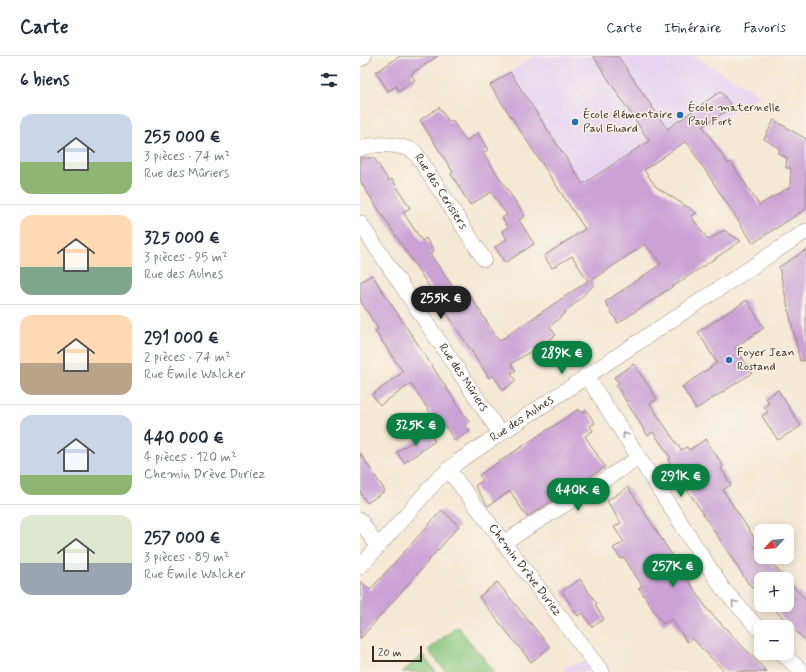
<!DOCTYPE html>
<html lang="fr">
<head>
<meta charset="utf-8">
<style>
  :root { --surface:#fff; --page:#f6f6f7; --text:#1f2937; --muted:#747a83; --line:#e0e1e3; --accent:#0b8043 }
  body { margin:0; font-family:Mynerve,sans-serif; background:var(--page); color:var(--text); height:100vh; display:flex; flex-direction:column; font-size:15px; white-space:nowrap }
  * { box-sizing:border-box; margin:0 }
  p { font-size:13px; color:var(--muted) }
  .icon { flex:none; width:22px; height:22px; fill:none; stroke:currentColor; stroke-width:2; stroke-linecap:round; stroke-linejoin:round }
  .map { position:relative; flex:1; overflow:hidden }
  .sheet { display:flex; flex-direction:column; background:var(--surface); width:360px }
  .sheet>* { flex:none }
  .needle { width:26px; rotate:244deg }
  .buttons { position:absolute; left:394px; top:468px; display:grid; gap:8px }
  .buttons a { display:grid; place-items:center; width:40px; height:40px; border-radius:8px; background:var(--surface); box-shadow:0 2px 10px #0003; font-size:20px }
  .scale { position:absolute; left:12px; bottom:10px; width:50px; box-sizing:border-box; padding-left:4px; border:2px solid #3b2a1e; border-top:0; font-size:11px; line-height:14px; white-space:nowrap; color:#3b2a1e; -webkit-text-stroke:3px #f7f3e8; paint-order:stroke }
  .price { position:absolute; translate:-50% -34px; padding:0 9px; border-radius:14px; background:var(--accent); color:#fff; font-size:13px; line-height:26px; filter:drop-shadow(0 1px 2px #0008) }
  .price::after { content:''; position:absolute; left:50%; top:24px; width:12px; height:9px; margin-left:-6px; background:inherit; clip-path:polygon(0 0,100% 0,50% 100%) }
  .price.active { background:#222; color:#fff }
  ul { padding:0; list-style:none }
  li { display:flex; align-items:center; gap:12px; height:100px; padding:0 20px }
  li+li { border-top:1px solid var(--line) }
  li span { display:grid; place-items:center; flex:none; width:112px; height:80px; border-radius:12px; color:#555 }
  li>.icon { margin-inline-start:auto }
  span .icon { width:48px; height:48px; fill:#fffc; stroke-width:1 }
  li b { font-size:17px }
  h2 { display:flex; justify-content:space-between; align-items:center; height:48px; padding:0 20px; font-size:17px }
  header { display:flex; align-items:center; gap:24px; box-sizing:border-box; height:56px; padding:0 20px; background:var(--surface); border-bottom:1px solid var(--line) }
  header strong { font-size:19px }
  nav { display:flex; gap:22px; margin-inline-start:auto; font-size:14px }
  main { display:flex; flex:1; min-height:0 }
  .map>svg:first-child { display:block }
  .built { fill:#e5d3f1 }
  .green { fill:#85c57c; stroke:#60784d }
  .building { fill:#cba2d5 }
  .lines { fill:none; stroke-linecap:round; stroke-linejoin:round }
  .street-casing { stroke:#988979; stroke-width:16 }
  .street { stroke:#fff; stroke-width:15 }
  .oneway { stroke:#a79f9a }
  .poi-dot { fill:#1f6fb2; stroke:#f7f3e8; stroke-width:1.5 }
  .labels { text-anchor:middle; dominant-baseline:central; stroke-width:3; stroke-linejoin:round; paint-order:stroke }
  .poi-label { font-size:12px; fill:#3b2a1e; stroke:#f7f3e8; text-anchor:start }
  .street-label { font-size:12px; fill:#3b2a1e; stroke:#f7f3e8 }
</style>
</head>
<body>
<header>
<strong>Carte</strong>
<nav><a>Carte</a><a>Itinéraire</a><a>Favoris</a></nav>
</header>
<main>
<section class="sheet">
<h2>6 biens<svg class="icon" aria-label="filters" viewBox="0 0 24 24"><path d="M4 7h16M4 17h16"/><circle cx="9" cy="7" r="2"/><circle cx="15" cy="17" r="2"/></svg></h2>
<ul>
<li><span style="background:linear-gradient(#c9d6e8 60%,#8fb573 0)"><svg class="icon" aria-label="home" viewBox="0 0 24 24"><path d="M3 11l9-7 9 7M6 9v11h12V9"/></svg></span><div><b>255 000 €</b><p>3 pièces · 74 m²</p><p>Rue des Mûriers</p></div></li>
<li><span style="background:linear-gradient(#ffd9b3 65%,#7fa58c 0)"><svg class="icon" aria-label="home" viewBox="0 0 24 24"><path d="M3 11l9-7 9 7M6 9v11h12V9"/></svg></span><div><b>325 000 €</b><p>3 pièces · 95 m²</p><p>Rue des Aulnes</p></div></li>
<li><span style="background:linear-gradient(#ffd9b3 60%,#b9a48a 0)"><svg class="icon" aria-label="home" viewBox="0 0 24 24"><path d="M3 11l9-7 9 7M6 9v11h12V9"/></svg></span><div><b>291 000 €</b><p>2 pièces · 74 m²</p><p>Rue Émile Walcker</p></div></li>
<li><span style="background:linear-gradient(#c9d6e8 75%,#8fb573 0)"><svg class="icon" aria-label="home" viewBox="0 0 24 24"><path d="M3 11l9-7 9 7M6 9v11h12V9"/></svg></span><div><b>440 000 €</b><p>4 pièces · 120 m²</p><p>Chemin Drève Duriez</p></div></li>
<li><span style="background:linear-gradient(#dfe7d0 60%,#9aa5b1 0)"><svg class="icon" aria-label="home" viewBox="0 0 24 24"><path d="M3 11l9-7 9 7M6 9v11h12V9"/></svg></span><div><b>257 000 €</b><p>3 pièces · 89 m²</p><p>Rue Émile Walcker</p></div></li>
</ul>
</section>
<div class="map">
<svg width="446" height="616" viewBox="0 0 446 616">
  <rect width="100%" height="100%" fill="#f7f3e8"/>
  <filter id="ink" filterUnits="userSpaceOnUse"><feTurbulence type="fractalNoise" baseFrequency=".025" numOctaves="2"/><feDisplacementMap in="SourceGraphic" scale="8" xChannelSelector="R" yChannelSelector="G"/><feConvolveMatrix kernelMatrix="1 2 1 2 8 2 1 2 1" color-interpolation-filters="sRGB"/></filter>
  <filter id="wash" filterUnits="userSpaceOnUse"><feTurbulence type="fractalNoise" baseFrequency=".012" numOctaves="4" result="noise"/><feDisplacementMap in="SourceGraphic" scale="16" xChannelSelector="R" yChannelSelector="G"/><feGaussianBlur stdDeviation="0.9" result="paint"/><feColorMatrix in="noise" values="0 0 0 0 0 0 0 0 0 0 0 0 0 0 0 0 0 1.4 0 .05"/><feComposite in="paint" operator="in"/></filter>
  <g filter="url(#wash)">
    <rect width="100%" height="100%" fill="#f5e8d4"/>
    <path class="built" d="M174 0H333L401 39 336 79 216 160 130 29Z
      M227 606 235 616H204L205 610Z"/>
    <path class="green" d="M97 570 135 616H86L68 594Z
      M63 599 76 616H42Z"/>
    <g id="blocks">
      <path class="building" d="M40 0H78L51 18 55 24 39 35 36 30 28 35 16 16Z
        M233 0H258L307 73 361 35 372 51 343 70 368 108 371 106 399 149 430 131 431 112H426L427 102 418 97 420 93 404 83 414 64 446 83V153L393 187 326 85 284 114 296 131 337 157 331 160 348 184 364 174 381 185 258 267 245 246 301 208 285 188 231 225 234 229 190 271 196 279 151 308 156 314 151 317 156 325 143 334 133 319 129 322 0 125V102H14L29 125 32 123 50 152 43 156 62 185 66 182 74 195 70 198 99 240 107 235 139 285 228 225 212 200 192 212 184 200 225 173 130 29 150 16 223 128 289 85Z
        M79 51 89 66 92 64 106 85 118 77 128 94 123 97 165 160 159 164 174 188 145 207 135 191 147 183 142 175 148 171 142 162 147 159 131 136 110 149 91 118 93 116 60 64Z
        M446 194V304L440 305 419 211Z
        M12 219 109 366 105 369 110 375 95 385 81 365 77 367 51 328 20 349 12 339 43 316 15 275 18 273 0 244V226Z
        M387 244 404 272 375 291 392 317 336 353 322 331 357 307 338 276Z
        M274 308 297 343 290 348 321 394 327 391 329 394 346 383 363 410 361 412 371 429 363 434 398 488 394 491 401 498V501H404L427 523H401V540L388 527 308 404 311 402 293 376 288 380 256 329 259 327 254 321Z
        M418 334 441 370 418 384 402 360 408 356 404 351 409 347 406 342Z
        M219 353 221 357 226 354 235 367 230 370 233 375 225 380 245 411 167 461 150 435 128 450 115 430 123 424 119 419Z
        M68 375 75 385 44 407 37 396Z
        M0 397 25 435 7 447 0 436Z
        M268 431 347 553 407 616H365L332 582 327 586 312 563 303 568 279 532 282 530 264 501 261 503 253 492 264 486 254 471 261 467 247 445Z
        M82 454 99 470 0 583V525L10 534Z
        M220 523 237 548 235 549 244 563 232 571 223 557 218 560 202 535Z
        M427 524 446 544V585L410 549H427Z
        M137 526 190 591 171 606 119 541Z"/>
    </g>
  </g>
  <g filter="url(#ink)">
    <use href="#blocks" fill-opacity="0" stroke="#988979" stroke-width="1"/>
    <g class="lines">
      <defs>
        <g id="street">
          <path d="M0 3 4 0"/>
          <path id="s1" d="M0 93C14 86 42 88 55 96L124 203"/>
          <path id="s2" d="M0 167 140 377"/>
          <path d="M226 319 363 533 401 575"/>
          <path id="s3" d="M88 413 242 616"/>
          <path d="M0 464 18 491"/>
          <path d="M143 487 279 402"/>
          <path id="s4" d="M0 511 77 424 99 405 446 175"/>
          <path d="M422 597 442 616"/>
        </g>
      </defs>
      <use href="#street" class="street-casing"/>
      <use href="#street" class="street"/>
    </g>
    <defs><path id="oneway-chevron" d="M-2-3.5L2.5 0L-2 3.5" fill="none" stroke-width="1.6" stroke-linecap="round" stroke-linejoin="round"/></defs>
    <g class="oneway">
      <use href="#oneway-chevron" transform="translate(265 379) rotate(-123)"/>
      <use href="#oneway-chevron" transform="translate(374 547) rotate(-132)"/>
    </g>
  </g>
  <g class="poi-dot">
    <circle cx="320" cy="59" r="4"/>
    <circle cx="215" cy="66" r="4"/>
    <circle cx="369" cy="304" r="4"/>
  </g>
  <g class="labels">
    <g class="poi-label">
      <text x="328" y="52">École maternelle<tspan x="328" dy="14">Paul Fort</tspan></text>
      <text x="223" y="59">École élémentaire<tspan x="223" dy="14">Paul Eluard</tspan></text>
      <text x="377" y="297">Foyer Jean<tspan x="377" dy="14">Rostand</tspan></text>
    </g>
    <g class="street-label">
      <text stroke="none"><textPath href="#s1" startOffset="104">Rue des Cerisiers</textPath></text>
      <text stroke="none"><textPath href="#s2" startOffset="186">Rue des Mûriers</textPath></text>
      <text stroke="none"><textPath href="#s4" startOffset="221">Rue des Aulnes</textPath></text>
      <text stroke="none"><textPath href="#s3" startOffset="127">Chemin Drève Duriez</textPath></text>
    </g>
  </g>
</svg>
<div class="buttons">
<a><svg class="needle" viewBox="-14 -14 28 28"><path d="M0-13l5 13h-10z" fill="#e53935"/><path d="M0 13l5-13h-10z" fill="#747a83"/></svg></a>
<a>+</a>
<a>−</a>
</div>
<div class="scale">20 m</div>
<b class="price active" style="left:81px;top:264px">255K €</b>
<b class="price" style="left:202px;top:319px">289K €</b>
<b class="price" style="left:56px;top:391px">325K €</b>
<b class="price" style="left:321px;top:442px">291K €</b>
<b class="price" style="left:218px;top:456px">440K €</b>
<b class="price" style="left:313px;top:532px">257K €</b>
</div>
</main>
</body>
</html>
